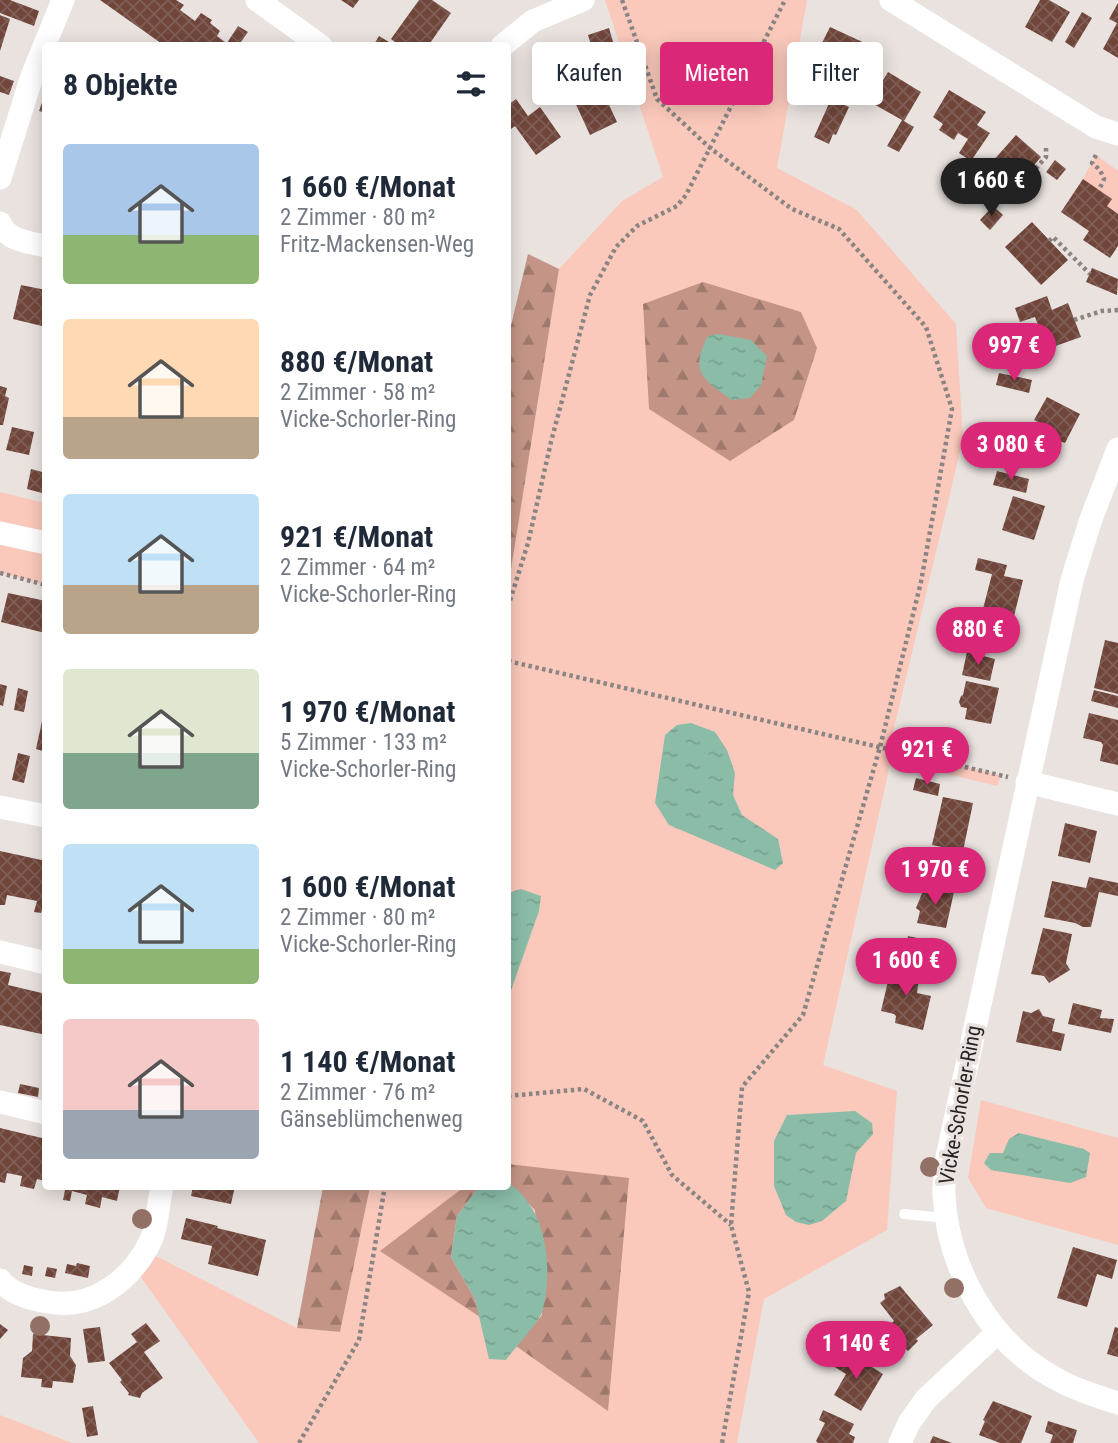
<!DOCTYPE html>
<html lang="de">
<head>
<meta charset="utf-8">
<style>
  :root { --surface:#fff; --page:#f6f6f7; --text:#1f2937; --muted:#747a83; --accent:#db2777 }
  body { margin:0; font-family:"Roboto Condensed",sans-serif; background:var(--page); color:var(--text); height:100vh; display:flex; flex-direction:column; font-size:26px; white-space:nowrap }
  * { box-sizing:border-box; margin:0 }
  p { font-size:23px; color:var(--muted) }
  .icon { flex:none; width:38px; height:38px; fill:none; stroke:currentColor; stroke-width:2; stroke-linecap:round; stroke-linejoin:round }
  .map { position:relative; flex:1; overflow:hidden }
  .drawer { position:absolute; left:42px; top:42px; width:469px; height:1148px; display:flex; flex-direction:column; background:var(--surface); border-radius:7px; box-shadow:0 4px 18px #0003 }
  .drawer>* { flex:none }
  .guide { position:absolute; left:532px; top:42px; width:480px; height:63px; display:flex; gap:14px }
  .price { position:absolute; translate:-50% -60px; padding:0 16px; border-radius:24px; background:var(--accent); color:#fff; font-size:23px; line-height:46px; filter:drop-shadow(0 2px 4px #0008) }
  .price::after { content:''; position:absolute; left:50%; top:42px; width:21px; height:16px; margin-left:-10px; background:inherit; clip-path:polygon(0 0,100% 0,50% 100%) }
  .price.active { background:#222; color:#fff }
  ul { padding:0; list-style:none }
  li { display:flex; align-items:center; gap:21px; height:175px; padding:0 21px }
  li span { display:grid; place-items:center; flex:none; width:196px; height:140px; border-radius:7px; color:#555 }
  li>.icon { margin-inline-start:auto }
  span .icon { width:84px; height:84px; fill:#fffc; stroke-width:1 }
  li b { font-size:30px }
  h2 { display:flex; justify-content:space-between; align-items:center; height:84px; padding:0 21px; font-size:30px }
  .pill { padding:0 24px; border-radius:7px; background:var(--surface); box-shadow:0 4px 18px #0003; font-size:24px; line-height:63px }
  .pill.active { background:var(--accent); color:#fff }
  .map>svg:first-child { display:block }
  .grass { fill:#fac9bb }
  .forest { fill:url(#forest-firs) }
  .water { fill:url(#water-ripples) }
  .building { fill:url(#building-cross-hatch) }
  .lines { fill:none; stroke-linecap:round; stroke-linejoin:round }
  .path { stroke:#8a8583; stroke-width:4.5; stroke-dasharray:3.5 3.5; stroke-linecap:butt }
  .service { stroke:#fff; stroke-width:10 }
  .minor { stroke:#fff; stroke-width:23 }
  .tree { fill:#937066 }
  .labels { text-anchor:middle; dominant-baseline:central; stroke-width:7; stroke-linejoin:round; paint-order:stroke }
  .street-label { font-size:21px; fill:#272524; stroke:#e9e2df }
</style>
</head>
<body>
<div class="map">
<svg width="1118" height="1443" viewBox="0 0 1118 1443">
  <defs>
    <pattern id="forest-firs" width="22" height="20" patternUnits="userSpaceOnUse" patternTransform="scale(1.75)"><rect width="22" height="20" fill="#c49587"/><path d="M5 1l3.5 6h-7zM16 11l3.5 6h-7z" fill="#9f796e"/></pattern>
    <pattern id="water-ripples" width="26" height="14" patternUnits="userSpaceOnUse" patternTransform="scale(1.75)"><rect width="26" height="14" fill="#8abca8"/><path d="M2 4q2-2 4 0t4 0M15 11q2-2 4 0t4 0" fill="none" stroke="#77a190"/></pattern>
    <pattern id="building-cross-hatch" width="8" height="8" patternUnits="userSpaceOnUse" patternTransform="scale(1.75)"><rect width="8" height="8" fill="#70463b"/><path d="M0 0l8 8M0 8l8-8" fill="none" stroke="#805e55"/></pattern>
  </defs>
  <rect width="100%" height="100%" fill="#e9e2df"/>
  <path class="grass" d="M605 0H807L777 168 857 210 956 324 963 439 889 749 1002 775 997 786 891 760 823 1065 897 1091 887 1230 764 1299 737 1443H259L133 1266 144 1250 297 1328 340 1332 370 1187 508 1186V588L559 269 622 201 663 177Z
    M1096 155 1118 171V214L1107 206 1083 179Z
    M0 492 45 503V585L0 573Z
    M981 1100 1118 1138V1245L986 1208 968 1178Z
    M0 1415 72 1443H0Z"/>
  <path class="forest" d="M528 254 559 269 508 588V338Z
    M703 282 801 312 817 348 794 420 730 461 649 409 643 304Z
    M508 1164 629 1178 608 1411 516 1346 542 1315 535 1210 508 1183Z
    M323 1187H370L340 1332 297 1328Z
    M464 1187H479L457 1216 451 1257 475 1299 480 1317 380 1251Z"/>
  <path class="water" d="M718 334 751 340 767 356 761 385 750 398 732 400C703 379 689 372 708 336Z
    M691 723 715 732 727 750 735 773 733 795 742 815 778 839 783 863 775 870 669 825 655 803 665 735 677 725Z
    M521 889 541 896 539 911 508 999V893Z
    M855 1111 872 1123 873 1134 856 1153 846 1201 822 1221 809 1225 796 1222 786 1215 774 1186V1141L787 1115Z
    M1019 1133 1084 1149 1090 1153 1086 1177 1070 1183 991 1170 984 1163 990 1153H1003L1009 1139Z
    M508 1183C547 1207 554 1270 542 1312 539 1322 514 1349 506 1360L489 1359 475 1299 451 1257 457 1216 479 1187 508 1186Z"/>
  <path class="building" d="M0 0H10L39 11 34 26 0 13Z
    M100 0H176L184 5 180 10 195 21 201 13 212 20 210 23 220 31 217 36 225 42 222 46H165Z
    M341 0H359L353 8Z
    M419 0H432L451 13 428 46H400L391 39Z
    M1040 0H1049L1070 12 1052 42 1025 27Z
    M1118 3V58L1103 49 1117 23 1109 19Z
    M1082 12 1092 18 1074 48 1065 42Z
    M0 15 10 19 0 51Z
    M238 26 248 32 238 46H225Z
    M830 27 869 45 846 93 820 80 830 60 817 53Z
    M609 28 619 62 606 66 603 55 595 58 588 35Z
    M379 36 389 42 387 46H373Z
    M888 72 921 92 904 121 914 127 899 152 887 146 902 120 870 102Z
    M595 75 617 122 590 135 568 87Z
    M0 76 14 81 9 95 0 92Z
    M949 90 986 112 977 125 990 133 971 161 959 153 968 139 958 133 954 140 939 130 943 124 933 117Z
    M46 92V113L39 111Z
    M516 99 528 116 540 107 561 137 536 155 515 126 511 129 508 124V105Z
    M831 99 849 107 836 135 833 134 829 144 814 137Z
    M1016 135 1041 157 1010 193 984 171Z
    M1055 160 1066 169 1057 180 1046 172Z
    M1083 179 1112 199 1107 206 1118 214V246L1110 258 1083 240 1089 231 1061 212Z
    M993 206 1003 215 990 230 980 220Z
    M1032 222 1068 260 1041 285 1005 247Z
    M1092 268 1118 279 1117 295 1086 282Z
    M21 285 46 290V327L13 319Z
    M1047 296 1052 310 1068 303 1081 337 1047 349 1035 317 1020 322 1015 308Z
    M999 373 1032 380 1029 393 996 385Z
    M0 386 7 388 5 396 9 398 3 425H0Z
    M1047 397 1080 414 1065 443 1043 435 1040 430 1043 425 1034 420Z
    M12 427 34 432 29 455 6 450Z
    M31 469 46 473 42 493 27 489Z
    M997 471 1029 479 1026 493 993 485Z
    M1013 496 1045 506 1034 540 1002 530Z
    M978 558 1007 565 1004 576 1023 580 1014 616 983 609 992 574 975 570Z
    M8 593 46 601 45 633 1 622Z
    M1105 640 1118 643V694L1094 688Z
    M967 652 995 659 990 681 962 675Z
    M966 681 999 688 991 724 965 719 967 708 961 707 959 702 961 696 963 695Z
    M0 684 7 686 3 706 0 705Z
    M18 688 28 691 24 712 14 710Z
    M1094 690 1118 696V708L1091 701Z
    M44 712H46V752L36 749Z
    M1089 713 1118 720V765L1100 761 1103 745 1101 742 1083 738Z
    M18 753 30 756 24 783 12 780Z
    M916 778 940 784 938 796 913 790Z
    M943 797 973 803 963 851 932 845Z
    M1065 823 1097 831 1090 863 1058 856Z
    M0 851 46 861V900L41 913 34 912 37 901 7 895 5 905H0Z
    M1089 877 1118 883V896L1099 892 1091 927H1083L1075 923 1044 917 1052 881 1086 888Z
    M925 886 954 892 946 928 917 923 920 911 916 908Z
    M1043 928 1072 934 1066 963 1070 970 1049 983 1044 976 1031 974Z
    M908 936 944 944 939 968 903 960Z
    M892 964 920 970 917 993 931 996 923 1030 895 1023 896 1016 894 1014 881 1011Z
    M0 971 11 973 8 985 46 994V1035L0 1025Z
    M1073 1003 1102 1010 1100 1018 1114 1019 1111 1033 1068 1024Z
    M1039 1009 1043 1016 1055 1019 1052 1031 1065 1034 1061 1051 1016 1042 1023 1011 1031 1013Z
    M20 1084 39 1088 38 1097 18 1093Z
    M0 1128 46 1139V1181L37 1179 34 1189 20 1186 22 1176 7 1173 5 1183 0 1182Z
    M57 1186H120L117 1201 102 1197 100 1208 85 1204 87 1195 72 1191 70 1201 63 1200 65 1190Z
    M193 1186H235L231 1204 191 1196Z
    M186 1218 218 1226 217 1228 266 1240 258 1276 208 1264 212 1246 181 1239Z
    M1073 1247 1117 1260 1112 1279 1097 1274 1087 1307 1057 1298Z
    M77 1263 90 1266 88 1278 65 1273 67 1264 76 1266Z
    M24 1265 33 1267 32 1276 22 1274Z
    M47 1267 57 1269 55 1278 45 1276Z
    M900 1286 933 1325 916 1339 918 1341 908 1351 906 1349 888 1362 867 1336 878 1327 882 1331 894 1321 880 1303 885 1299 884 1294Z
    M146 1323 160 1341 144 1352 163 1378 142 1393 140 1398 128 1395 129 1393 120 1382 122 1380 109 1363 137 1342 131 1334Z
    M0 1324 8 1330 0 1339Z
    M839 1326 864 1341 857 1353 832 1338Z
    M100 1327 105 1361 88 1363 83 1329Z
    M1115 1327 1118 1328V1357L1107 1354Z
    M33 1334 71 1338 70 1356 76 1365 73 1383 53 1381 52 1388 41 1387 42 1379 21 1377 23 1358 32 1351Z
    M839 1353 854 1361 856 1357 883 1374 861 1411 834 1395 846 1374 833 1366Z
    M993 1401 1032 1416 1021 1443H1000L979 1435 985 1421 983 1420Z
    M93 1406 98 1435 87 1437 82 1408Z
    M823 1410 854 1424 849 1434 855 1437 853 1443H818L816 1441 825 1423 819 1420Z
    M1048 1421 1077 1430 1073 1443H1050L1053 1435 1045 1432Z
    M933 1436 952 1443H930Z"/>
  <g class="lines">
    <path class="path" d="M622 0 657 99 710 148 792 209 839 229 926 327 952 409 921 582 880 747 803 1015 742 1087 731 1225 749 1292 722 1443
      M1096 155 1092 163 1100 170 1104 179 1099 190
      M1025 175 1029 176 1046 157V148
      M1049 241 1053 237 1090 274
      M1074 320 1102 311 1118 310
      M0 573 46 585
      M508 607 528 543 551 442 590 295 616 247 637 226 677 206 686 195 785 0
      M508 661 1008 777
      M508 1096 584 1089 643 1121 672 1175 731 1225
      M299 1443 359 1340 385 1186"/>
    <path class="service" d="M904 1214 946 1218"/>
    <path class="minor" d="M257 0 321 46
      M891 0 1096 127 1118 134
      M502 46 533 21 583 0
      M0 178 32 76 63 0
      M0 223C7 241 29 242 46 246
      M1118 449 1091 519 1072 580 947 1157C946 1169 943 1182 944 1195 948 1268 988 1341 1053 1377 1073 1389 1096 1396 1118 1403
      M0 533 46 543
      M1027 782 1118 804
      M0 807 46 816
      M0 952 46 963
      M0 1102 46 1113
      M0 1280C11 1294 30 1299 48 1302 93 1310 132 1280 151 1240 158 1224 158 1203 162 1186
      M900 1443 909 1423 926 1399 998 1332"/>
  </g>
  <g class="tree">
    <circle cx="930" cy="1167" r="10"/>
    <circle cx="142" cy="1219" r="10"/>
    <circle cx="954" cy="1288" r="10"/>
    <circle cx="40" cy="1326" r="10"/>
  </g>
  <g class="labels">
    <g class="street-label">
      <text transform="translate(960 1105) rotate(-80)">Vicke-Schorler-Ring</text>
    </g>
  </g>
</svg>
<b class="price active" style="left:991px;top:218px">1 660 €</b>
<b class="price" style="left:1014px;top:383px">997 €</b>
<b class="price" style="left:1011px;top:482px">3 080 €</b>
<b class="price" style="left:978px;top:667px">880 €</b>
<b class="price" style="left:927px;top:787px">921 €</b>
<b class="price" style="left:935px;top:907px">1 970 €</b>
<b class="price" style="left:906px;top:998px">1 600 €</b>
<b class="price" style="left:856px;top:1381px">1 140 €</b>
<div class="guide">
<a class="pill">Kaufen</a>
<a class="pill active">Mieten</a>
<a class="pill">Filter</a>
</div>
<section class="drawer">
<h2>8 Objekte<svg class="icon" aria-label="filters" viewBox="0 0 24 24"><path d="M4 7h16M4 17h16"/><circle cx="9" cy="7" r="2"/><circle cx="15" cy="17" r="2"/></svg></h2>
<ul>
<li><span style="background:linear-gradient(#a9c7e8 65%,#8fb573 0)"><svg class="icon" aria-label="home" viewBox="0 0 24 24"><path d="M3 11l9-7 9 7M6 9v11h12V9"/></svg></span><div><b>1 660 €/Monat</b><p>2 Zimmer · 80 m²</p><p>Fritz-Mackensen-Weg</p></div></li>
<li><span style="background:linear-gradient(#ffd9b3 70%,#b9a48a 0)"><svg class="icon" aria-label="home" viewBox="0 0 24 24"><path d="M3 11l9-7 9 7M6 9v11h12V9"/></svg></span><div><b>880 €/Monat</b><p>2 Zimmer · 58 m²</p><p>Vicke-Schorler-Ring</p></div></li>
<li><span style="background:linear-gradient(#bfe0f5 65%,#b9a48a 0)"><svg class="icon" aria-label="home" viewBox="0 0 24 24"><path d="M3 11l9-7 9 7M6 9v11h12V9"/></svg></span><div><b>921 €/Monat</b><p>2 Zimmer · 64 m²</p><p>Vicke-Schorler-Ring</p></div></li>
<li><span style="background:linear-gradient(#dfe7d0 60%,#7fa58c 0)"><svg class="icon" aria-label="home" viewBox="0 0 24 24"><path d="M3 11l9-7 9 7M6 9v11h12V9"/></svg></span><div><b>1 970 €/Monat</b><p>5 Zimmer · 133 m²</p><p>Vicke-Schorler-Ring</p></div></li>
<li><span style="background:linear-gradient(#bfe0f5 75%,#8fb573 0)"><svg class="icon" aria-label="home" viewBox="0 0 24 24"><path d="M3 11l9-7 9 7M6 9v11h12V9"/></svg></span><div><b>1 600 €/Monat</b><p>2 Zimmer · 80 m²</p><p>Vicke-Schorler-Ring</p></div></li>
<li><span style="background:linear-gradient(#f6c9c9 65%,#9aa5b1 0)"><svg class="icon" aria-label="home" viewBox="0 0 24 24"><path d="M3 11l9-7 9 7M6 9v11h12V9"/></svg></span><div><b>1 140 €/Monat</b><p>2 Zimmer · 76 m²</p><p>Gänseblümchenweg</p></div></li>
</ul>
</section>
</div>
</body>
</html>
